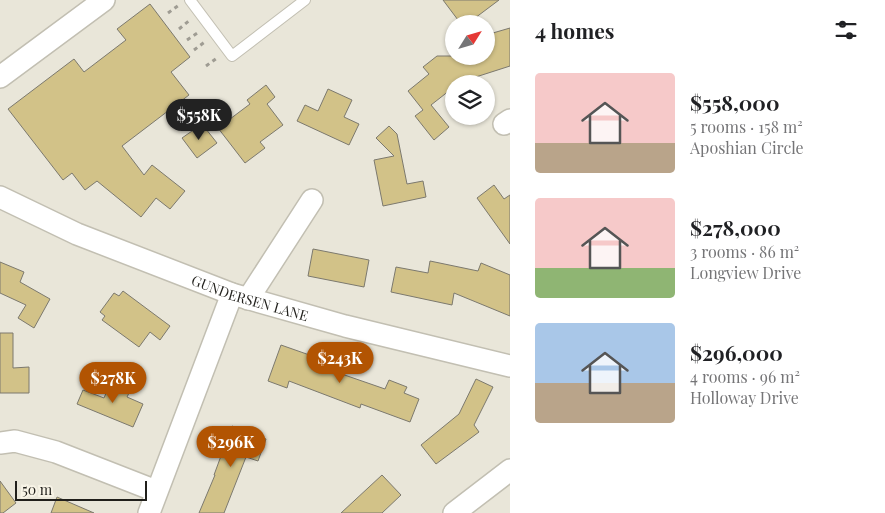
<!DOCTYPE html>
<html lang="en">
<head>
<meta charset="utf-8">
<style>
  :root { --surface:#fff; --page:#f2f2f2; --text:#202124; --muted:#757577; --accent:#b25402 }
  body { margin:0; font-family:"Playfair Display",serif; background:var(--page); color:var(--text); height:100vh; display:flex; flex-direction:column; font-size:19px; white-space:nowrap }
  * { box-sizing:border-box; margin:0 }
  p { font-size:16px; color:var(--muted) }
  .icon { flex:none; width:28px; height:28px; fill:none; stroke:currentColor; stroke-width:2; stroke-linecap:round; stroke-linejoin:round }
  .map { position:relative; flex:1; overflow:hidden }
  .side { display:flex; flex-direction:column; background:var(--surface); width:375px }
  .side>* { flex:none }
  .needle { width:32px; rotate:53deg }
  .controls { position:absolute; left:445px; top:15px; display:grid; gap:10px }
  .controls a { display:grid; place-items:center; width:50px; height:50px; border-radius:50%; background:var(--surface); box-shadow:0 1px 4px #0004; font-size:25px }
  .scale { position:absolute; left:15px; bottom:12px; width:132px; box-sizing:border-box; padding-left:5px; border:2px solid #201f1b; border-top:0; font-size:14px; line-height:18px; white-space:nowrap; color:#201f1b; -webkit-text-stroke:4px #f7f3e6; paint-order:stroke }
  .price { position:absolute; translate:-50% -42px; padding:0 11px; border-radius:18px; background:var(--accent); color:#fff; font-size:16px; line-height:32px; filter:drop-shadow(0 1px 2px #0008) }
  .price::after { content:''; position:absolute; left:50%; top:30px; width:15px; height:11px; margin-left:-8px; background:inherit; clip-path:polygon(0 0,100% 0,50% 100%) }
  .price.active { background:#222; color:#fff }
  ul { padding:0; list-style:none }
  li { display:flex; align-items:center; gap:15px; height:125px; padding:0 25px }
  li span { display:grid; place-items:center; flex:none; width:140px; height:100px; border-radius:5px; color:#555 }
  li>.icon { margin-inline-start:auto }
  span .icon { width:60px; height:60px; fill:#fffc; stroke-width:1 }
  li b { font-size:21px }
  h2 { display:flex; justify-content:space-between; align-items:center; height:60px; padding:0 25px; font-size:21px }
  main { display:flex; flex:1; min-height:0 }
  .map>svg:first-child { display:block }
  .building { fill:#d2c288; stroke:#7c796e }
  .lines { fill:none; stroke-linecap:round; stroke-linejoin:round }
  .lane-casing { stroke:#c2bfb2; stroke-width:12 }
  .street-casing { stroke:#c2bfb2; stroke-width:24 }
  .path { stroke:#9f9c93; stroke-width:3; stroke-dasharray:4 4; stroke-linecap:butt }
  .lane { stroke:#fff; stroke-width:10 }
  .street { stroke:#fff; stroke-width:21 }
  .labels { text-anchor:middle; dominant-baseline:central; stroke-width:4; stroke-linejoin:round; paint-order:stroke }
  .street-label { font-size:14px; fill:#201f1b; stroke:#f7f3e6 }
</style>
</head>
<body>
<main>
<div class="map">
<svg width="510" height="513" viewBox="0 0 510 513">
  <rect width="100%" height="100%" fill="#e9e6d9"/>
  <path class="building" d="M443 0H499L467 24H461Z
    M150 4 190 57 171 72 189 95 122 146 144 175 152 165 185 191 170 209 156 198 141 217 97 181 85 190 72 173 63 180 8 109 74 59 84 72 126 40 117 29Z
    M510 28V66L454 84V87L431 105 449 127 434 140 415 116 423 110 408 91 429 74 423 67 437 56H486V35Z
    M266 85 275 97 267 104 283 125 260 142 265 148 245 163 218 128 250 104 247 100Z
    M328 89 352 100 344 117 359 124 349 145 297 121 305 105 318 111Z
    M202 124 217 143 197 158 182 138Z
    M389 126 397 134 407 184 423 181 426 197 383 206 374 160 394 156 376 138Z
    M494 185 504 199 510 195V244L477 198Z
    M313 249 369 260 364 287 308 276Z
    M430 261 478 271 481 263 510 275V316L454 293 452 305 391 292 396 267 428 273Z
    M0 262 24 272 20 282 50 299 34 328 18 318 26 305 0 293Z
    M123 291 170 326 160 340 150 332 139 347 102 320 105 316 100 312 114 293 119 296Z
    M0 333H13V368L29 367V393H0Z
    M281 345 335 364 333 371 385 389 389 380 407 387 404 393 419 399 410 422 361 404 360 408 289 381 287 388 268 381Z
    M476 379 493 387 474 425 479 432 436 464 421 445 459 414Z
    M111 381 131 389 127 397 143 404 133 427 77 404 83 390 104 398Z
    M232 426 266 439 258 461 246 457 224 513H199L215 475H214Z
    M382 475 401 495 382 513H341Z
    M0 481 16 503 3 513H0Z
    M57 497 94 513H51Z"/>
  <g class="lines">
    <defs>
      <path id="lane" d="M190 0 232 56 305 0"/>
      <g id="street">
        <path d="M0 77 104 0"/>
        <path d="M504 124 510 120"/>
        <path id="s1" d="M0 197 77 234 232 294 345 326 510 366"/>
        <path d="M248 299 312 200"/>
        <path d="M0 443 15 441 56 452 156 491"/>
        <path d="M149 513 232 294"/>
        <path d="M454 513 510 470"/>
      </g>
    </defs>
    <use href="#lane" class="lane-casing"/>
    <use href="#street" class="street-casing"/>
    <path class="path" d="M168 13 179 5
      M179 29 190 20
      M187 40 199 32
      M194 50 206 41
      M206 66 217 58"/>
    <use href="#lane" class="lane"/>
    <use href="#street" class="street"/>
  </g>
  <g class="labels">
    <g class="street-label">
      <text stroke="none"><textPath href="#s1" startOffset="270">GUNDERSEN LANE</textPath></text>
    </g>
  </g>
</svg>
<div class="controls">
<a><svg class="needle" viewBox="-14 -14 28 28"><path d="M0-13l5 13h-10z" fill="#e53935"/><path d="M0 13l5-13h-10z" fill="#757577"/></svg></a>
<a><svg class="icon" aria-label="layers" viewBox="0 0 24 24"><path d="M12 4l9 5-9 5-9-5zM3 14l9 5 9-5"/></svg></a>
</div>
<div class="scale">50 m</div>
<b class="price active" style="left:199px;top:141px">$558K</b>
<b class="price" style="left:340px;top:384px">$243K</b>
<b class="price" style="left:113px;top:404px">$278K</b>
<b class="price" style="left:231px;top:468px">$296K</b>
</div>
<section class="side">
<h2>4 homes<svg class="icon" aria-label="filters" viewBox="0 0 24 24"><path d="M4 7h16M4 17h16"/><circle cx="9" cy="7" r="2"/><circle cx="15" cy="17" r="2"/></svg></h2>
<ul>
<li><span style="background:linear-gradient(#f6c9c9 70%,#b9a48a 0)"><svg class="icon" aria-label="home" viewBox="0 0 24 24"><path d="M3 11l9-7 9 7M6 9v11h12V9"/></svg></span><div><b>$558,000</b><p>5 rooms · 158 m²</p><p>Aposhian Circle</p></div></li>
<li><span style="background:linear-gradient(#f6c9c9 70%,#8fb573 0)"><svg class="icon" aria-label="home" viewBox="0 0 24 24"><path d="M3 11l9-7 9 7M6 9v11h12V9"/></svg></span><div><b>$278,000</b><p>3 rooms · 86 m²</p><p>Longview Drive</p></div></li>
<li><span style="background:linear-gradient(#a9c7e8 60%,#b9a48a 0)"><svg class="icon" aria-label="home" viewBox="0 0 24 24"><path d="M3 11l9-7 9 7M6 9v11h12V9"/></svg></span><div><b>$296,000</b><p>4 rooms · 96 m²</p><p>Holloway Drive</p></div></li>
</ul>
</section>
</main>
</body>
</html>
